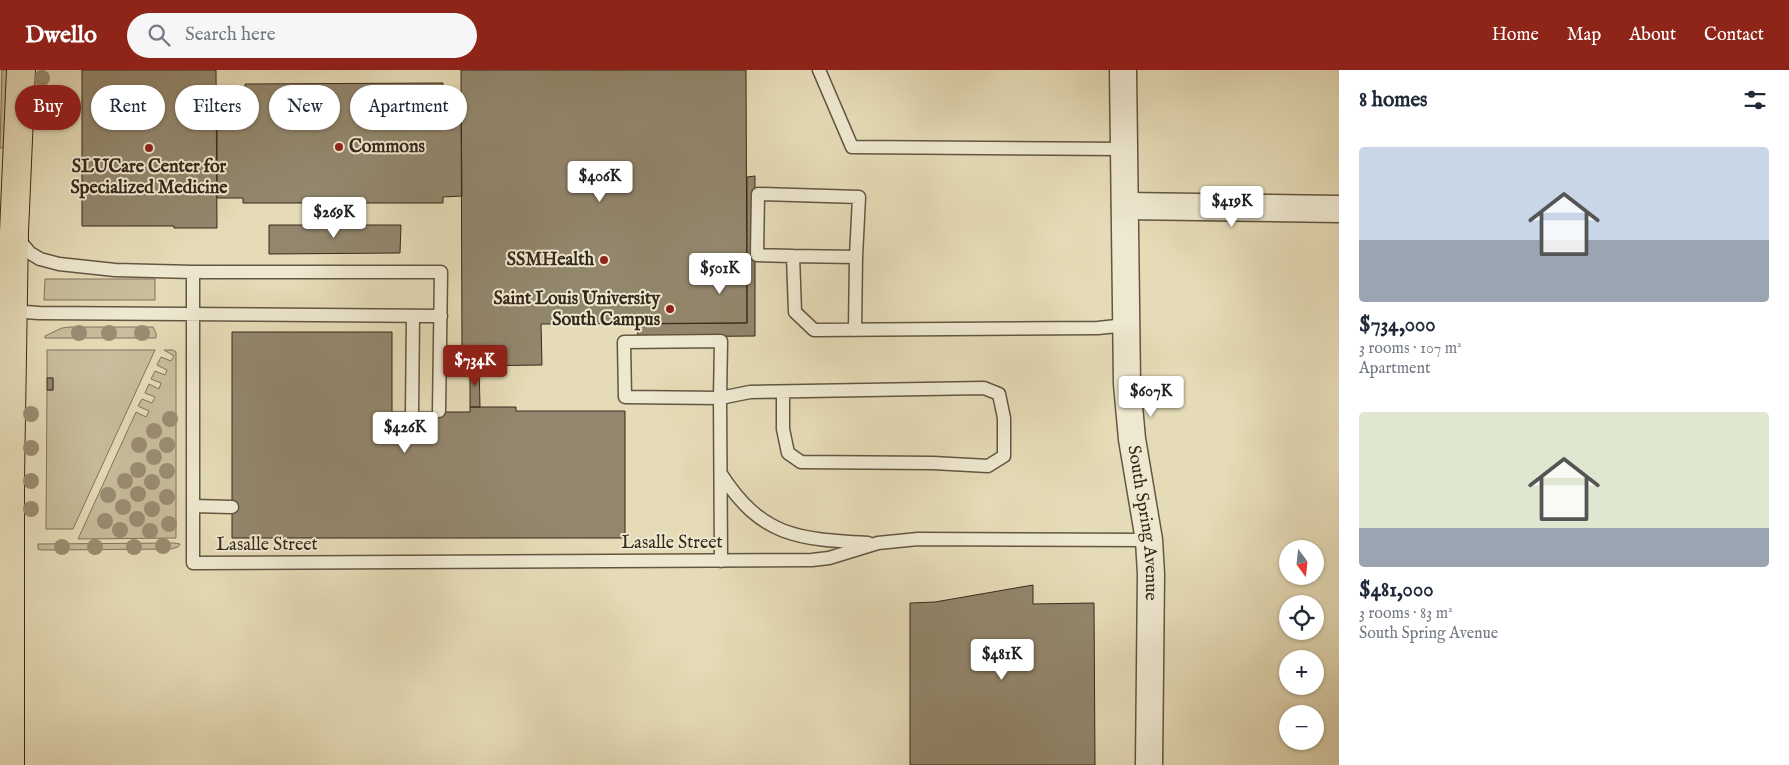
<!DOCTYPE html>
<html lang="en">
<head>
<meta charset="utf-8">
<style>
  :root { --surface:#fff; --page:#f6f6f7; --text:#1f2937; --muted:#747a83; --accent:#8f2418 }
  body { margin:0; font-family:"IM FELL English",serif; background:var(--page); color:var(--text); height:100vh; display:flex; flex-direction:column; font-size:19px; white-space:nowrap }
  * { box-sizing:border-box; margin:0 }
  p { font-size:16px; color:var(--muted) }
  .icon { flex:none; width:28px; height:28px; fill:none; stroke:currentColor; stroke-width:2; stroke-linecap:round; stroke-linejoin:round }
  .map { position:relative; flex:1; overflow:hidden }
  .panel { display:flex; flex-direction:column; background:var(--surface); width:450px }
  .panel>* { flex:none }
  .top-card { position:absolute; left:15px; top:15px; width:475px; height:45px; display:flex; gap:10px }
  .needle { width:32px; rotate:165deg }
  .controls { position:absolute; left:1279px; top:470px; display:grid; gap:10px }
  .controls a { display:grid; place-items:center; width:45px; height:45px; border-radius:50%; background:var(--surface); box-shadow:0 1px 4px #0004; font-size:25px }
  .price { position:absolute; translate:-50% -42px; padding:0 11px; border-radius:5px; background:#fff; color:#222; font-size:16px; line-height:32px; filter:drop-shadow(0 1px 2px #0008) }
  .price::after { content:''; position:absolute; left:50%; top:30px; width:15px; height:11px; margin-left:-8px; background:inherit; clip-path:polygon(0 0,100% 0,50% 100%) }
  .price.current { background:var(--accent); color:#fff }
  ul { padding:0; list-style:none }
  li { display:grid; align-content:center; gap:10px; height:265px; padding:0 20px }
  li span { display:grid; place-items:center; height:155px; border-radius:5px; color:#555 }
  li>.icon { margin-inline-start:auto }
  span .icon { width:90px; height:90px; fill:#fffc; stroke-width:1 }
  li b { font-size:21px }
  h2 { display:flex; justify-content:space-between; align-items:center; height:60px; padding:0 20px; font-size:21px }
  .chip { padding:0 18px; border-radius:22px; background:var(--surface); box-shadow:0 1px 4px #0004; font-size:18px; line-height:45px }
  .chip.current { background:var(--accent); color:#fff }
  header { display:flex; align-items:center; gap:30px; box-sizing:border-box; height:70px; padding:0 25px; background:var(--accent); color:#fff }
  header strong { font-size:24px }
  nav { display:flex; gap:28px; margin-inline-start:auto; font-size:18px }
  .search { width:350px; height:45px; background:var(--page); display:flex; align-items:center; gap:12px; box-sizing:border-box; padding:0 18px; border-radius:28px; color:var(--muted); font-size:19px }
  main { display:flex; flex:1; min-height:0 }
  .map>svg:first-child { display:block }
  .green { fill:#c8bd9c; stroke:#80735c }
  .building { fill:#92866c; stroke:#38291b }
  .lines { fill:none; stroke-linecap:round; stroke-linejoin:round }
  .lane-casing { stroke:#635642; stroke-width:15 }
  .street-casing { stroke:#635642; stroke-width:29 }
  .primary-casing { stroke:#38291b; stroke-width:30 }
  .lane { stroke:#eee8d0; stroke-width:12 }
  .street { stroke:#eee8d0; stroke-width:26 }
  .primary { stroke:#e5dbb6; stroke-width:28 }
  .tree { fill:#9a8d72 }
  .poi-dot { fill:#8f2418; stroke:#eee8d0; stroke-width:2 }
  .labels { text-anchor:middle; dominant-baseline:central; stroke-width:4; stroke-linejoin:round; paint-order:stroke }
  .poi-label { font-size:18px; font-weight:bold; fill:#38291b; stroke:#eee8d0; text-anchor:end }
  .street-label { font-size:18px; fill:#38291b; stroke:#eee8d0 }
</style>
</head>
<body>
<header>
<strong>Dwello</strong>
<div class="search"><svg class="icon" aria-label="search" viewBox="0 0 24 24"><circle cx="10" cy="10" r="6"/><path d="M15 15l6 6"/></svg>Search here</div>
<nav><a>Home</a><a>Map</a><a>About</a><a>Contact</a></nav>
</header>
<main>
<div class="map">
<svg width="1339" height="695" viewBox="0 0 1339 695">
  <rect width="100%" height="100%" fill="#e5dbb6"/>
  <filter id="stains"><feTurbulence type="fractalNoise" baseFrequency=".004" numOctaves="4"/><feColorMatrix values="0 0 0 0 .2 0 0 0 0 .09 0 0 0 0 .02 0 0 0 .5 -.17"/></filter>
  <radialGradient id="worn" r=".72"><stop offset=".6" stop-color="#630" stop-opacity="0"/><stop offset="1" stop-color="#630" stop-opacity=".3"/></radialGradient>
  <path class="green" d="M2 0H8L4 78H0Z
    M45 209H155V230H44Z
    M70 257H153L156 263V268H45V266L62 258Z
    M47 280H155L73 459H46L47 320H53V308H47Z
    M164 280H173L176 282V468L78 469 136 342 146 347 149 341 138 336 142 329 152 333 155 327 145 323 149 314 159 319 161 313 151 309 155 301 165 305 167 300 157 295 161 287 171 291 174 286Z
    M38 474 174 473 180 474 178 477 171 479 42 480 38 479Z"/>
  <path class="building" d="M82 0H216L217 158H174V156H82Z
    M461 0H746L747 253 541 254 542 295 467 296 468 284H462Z
    M443 13V28H461L462 126 443 127V133H338V155H315V133H243V128H217V28H246L245 14Z
    M755 106V266L638 267 637 254 747 253V107Z
    M269 155H401L400 183 269 184Z
    M232 262H392V342H470V337H516V341H625V468H232Z
    M470 296H479L480 337H470Z
    M47 308H53V320H47Z
    M1033 515V534L1094 533 1095 695H910V533L935 532Z"/>
  <g class="lines">
    <defs>
      <path id="lane" d="M819 0 852 77 1124 79
        M18 169 30 183 40 189 59 194 115 200 193 202H441L439 341
        M793 186 856 187
        M193 202V493L812 490 829 488 878 473 918 469 1149 470
        M11 241 39 243 441 246
        M855 260 856 187 859 127 758 124 757 185 793 186 795 242 814 260 1098 258 1126 255
        M721 271 720 328 625 327 624 272Z
        M412 342 413 246
        M721 404C762 467 797 469 868 473
        M193 436 232 437
        M721 491 720 328 750 322 984 318 999 324 1004 348V386L988 396 933 393 801 392 788 383 783 359V322"/>
      <g id="street">
        <path id="s1" d="M1123 0 1127 314 1132 369 1149 470 1151 504 1149 695"/>
        <path d="M1125 136 1339 139"/>
      </g>
      <path id="primary" d="M10 695V408L14 162 21 0"/>
    </defs>
    <use href="#lane" class="lane-casing"/>
    <use href="#street" class="street-casing"/>
    <use href="#primary" class="primary-casing"/>
    <use href="#lane" class="lane"/>
    <use href="#street" class="street"/>
    <use href="#primary" class="primary"/>
  </g>
  <g class="tree">
    <circle cx="42" cy="8" r="8"/>
    <circle cx="40" cy="38" r="8"/>
    <circle cx="79" cy="263" r="8"/>
    <circle cx="109" cy="263" r="8"/>
    <circle cx="142" cy="263" r="8"/>
    <circle cx="31" cy="344" r="8"/>
    <circle cx="170" cy="349" r="8"/>
    <circle cx="154" cy="361" r="8"/>
    <circle cx="139" cy="375" r="8"/>
    <circle cx="167" cy="375" r="8"/>
    <circle cx="31" cy="378" r="8"/>
    <circle cx="154" cy="387" r="8"/>
    <circle cx="138" cy="400" r="8"/>
    <circle cx="167" cy="401" r="8"/>
    <circle cx="31" cy="411" r="8"/>
    <circle cx="125" cy="411" r="8"/>
    <circle cx="152" cy="412" r="8"/>
    <circle cx="138" cy="424" r="8"/>
    <circle cx="108" cy="425" r="8"/>
    <circle cx="167" cy="427" r="8"/>
    <circle cx="123" cy="437" r="8"/>
    <circle cx="31" cy="439" r="8"/>
    <circle cx="152" cy="439" r="8"/>
    <circle cx="137" cy="449" r="8"/>
    <circle cx="105" cy="451" r="8"/>
    <circle cx="169" cy="454" r="8"/>
    <circle cx="120" cy="460" r="8"/>
    <circle cx="150" cy="461" r="8"/>
    <circle cx="163" cy="476" r="8"/>
    <circle cx="62" cy="477" r="8"/>
    <circle cx="95" cy="477" r="8"/>
    <circle cx="134" cy="477" r="8"/>
  </g>
  <g class="poi-dot">
    <circle cx="339" cy="77" r="5"/>
    <circle cx="149" cy="78" r="5"/>
    <circle cx="604" cy="190" r="5"/>
    <circle cx="670" cy="239" r="5"/>
  </g>
  <g class="labels">
    <g class="poi-label">
      <text x="349" y="77" text-anchor="start">Commons</text>
      <text x="149" y="97" text-anchor="middle">SLUCare Center for<tspan x="149" dy="21">Specialized Medicine</tspan></text>
      <text x="594" y="190">SSMHealth</text>
      <text x="660" y="229">Saint Louis University<tspan x="660" dy="21">South Campus</tspan></text>
    </g>
    <g class="street-label">
      <text stroke="none"><textPath href="#s1" startOffset="454">South Spring Avenue</textPath></text>
      <text x="672" y="473">Lasalle Street</text>
      <text x="267" y="475">Lasalle Street</text>
    </g>
  </g>
  <rect width="100%" height="100%" filter="url(#stains)"/>
  <rect width="100%" height="100%" fill="url(#worn)"/>
</svg>
<div class="controls">
<a><svg class="needle" viewBox="-14 -14 28 28"><path d="M0-13l5 13h-10z" fill="#e53935"/><path d="M0 13l5-13h-10z" fill="#747a83"/></svg></a>
<a><svg class="icon" aria-label="locate" viewBox="0 0 24 24"><circle cx="12" cy="12" r="6"/><path d="M12 2v4M12 18v4M2 12h4M18 12h4"/></svg></a>
<a>+</a>
<a>−</a>
</div>
<b class="price" style="left:600px;top:133px">$406K</b>
<b class="price" style="left:1232px;top:158px">$419K</b>
<b class="price" style="left:334px;top:169px">$269K</b>
<b class="price" style="left:720px;top:225px">$501K</b>
<b class="price current" style="left:475px;top:317px">$734K</b>
<b class="price" style="left:1151px;top:348px">$607K</b>
<b class="price" style="left:405px;top:384px">$426K</b>
<b class="price" style="left:1002px;top:611px">$481K</b>
<div class="top-card">
<a class="chip current">Buy</a>
<a class="chip">Rent</a>
<a class="chip">Filters</a>
<a class="chip">New</a>
<a class="chip">Apartment</a>
</div>
</div>
<section class="panel">
<h2>8 homes<svg class="icon" aria-label="filters" viewBox="0 0 24 24"><path d="M4 7h16M4 17h16"/><circle cx="9" cy="7" r="2"/><circle cx="15" cy="17" r="2"/></svg></h2>
<ul>
<li><span style="background:linear-gradient(#c9d6e8 60%,#9aa5b1 0)"><svg class="icon" aria-label="home" viewBox="0 0 24 24"><path d="M3 11l9-7 9 7M6 9v11h12V9"/></svg></span><div><b>$734,000</b><p>3 rooms · 107 m²</p><p>Apartment</p></div></li>
<li><span style="background:linear-gradient(#dfe7d0 75%,#9aa5b1 0)"><svg class="icon" aria-label="home" viewBox="0 0 24 24"><path d="M3 11l9-7 9 7M6 9v11h12V9"/></svg></span><div><b>$481,000</b><p>3 rooms · 83 m²</p><p>South Spring Avenue</p></div></li>
</ul>
</section>
</main>
</body>
</html>
